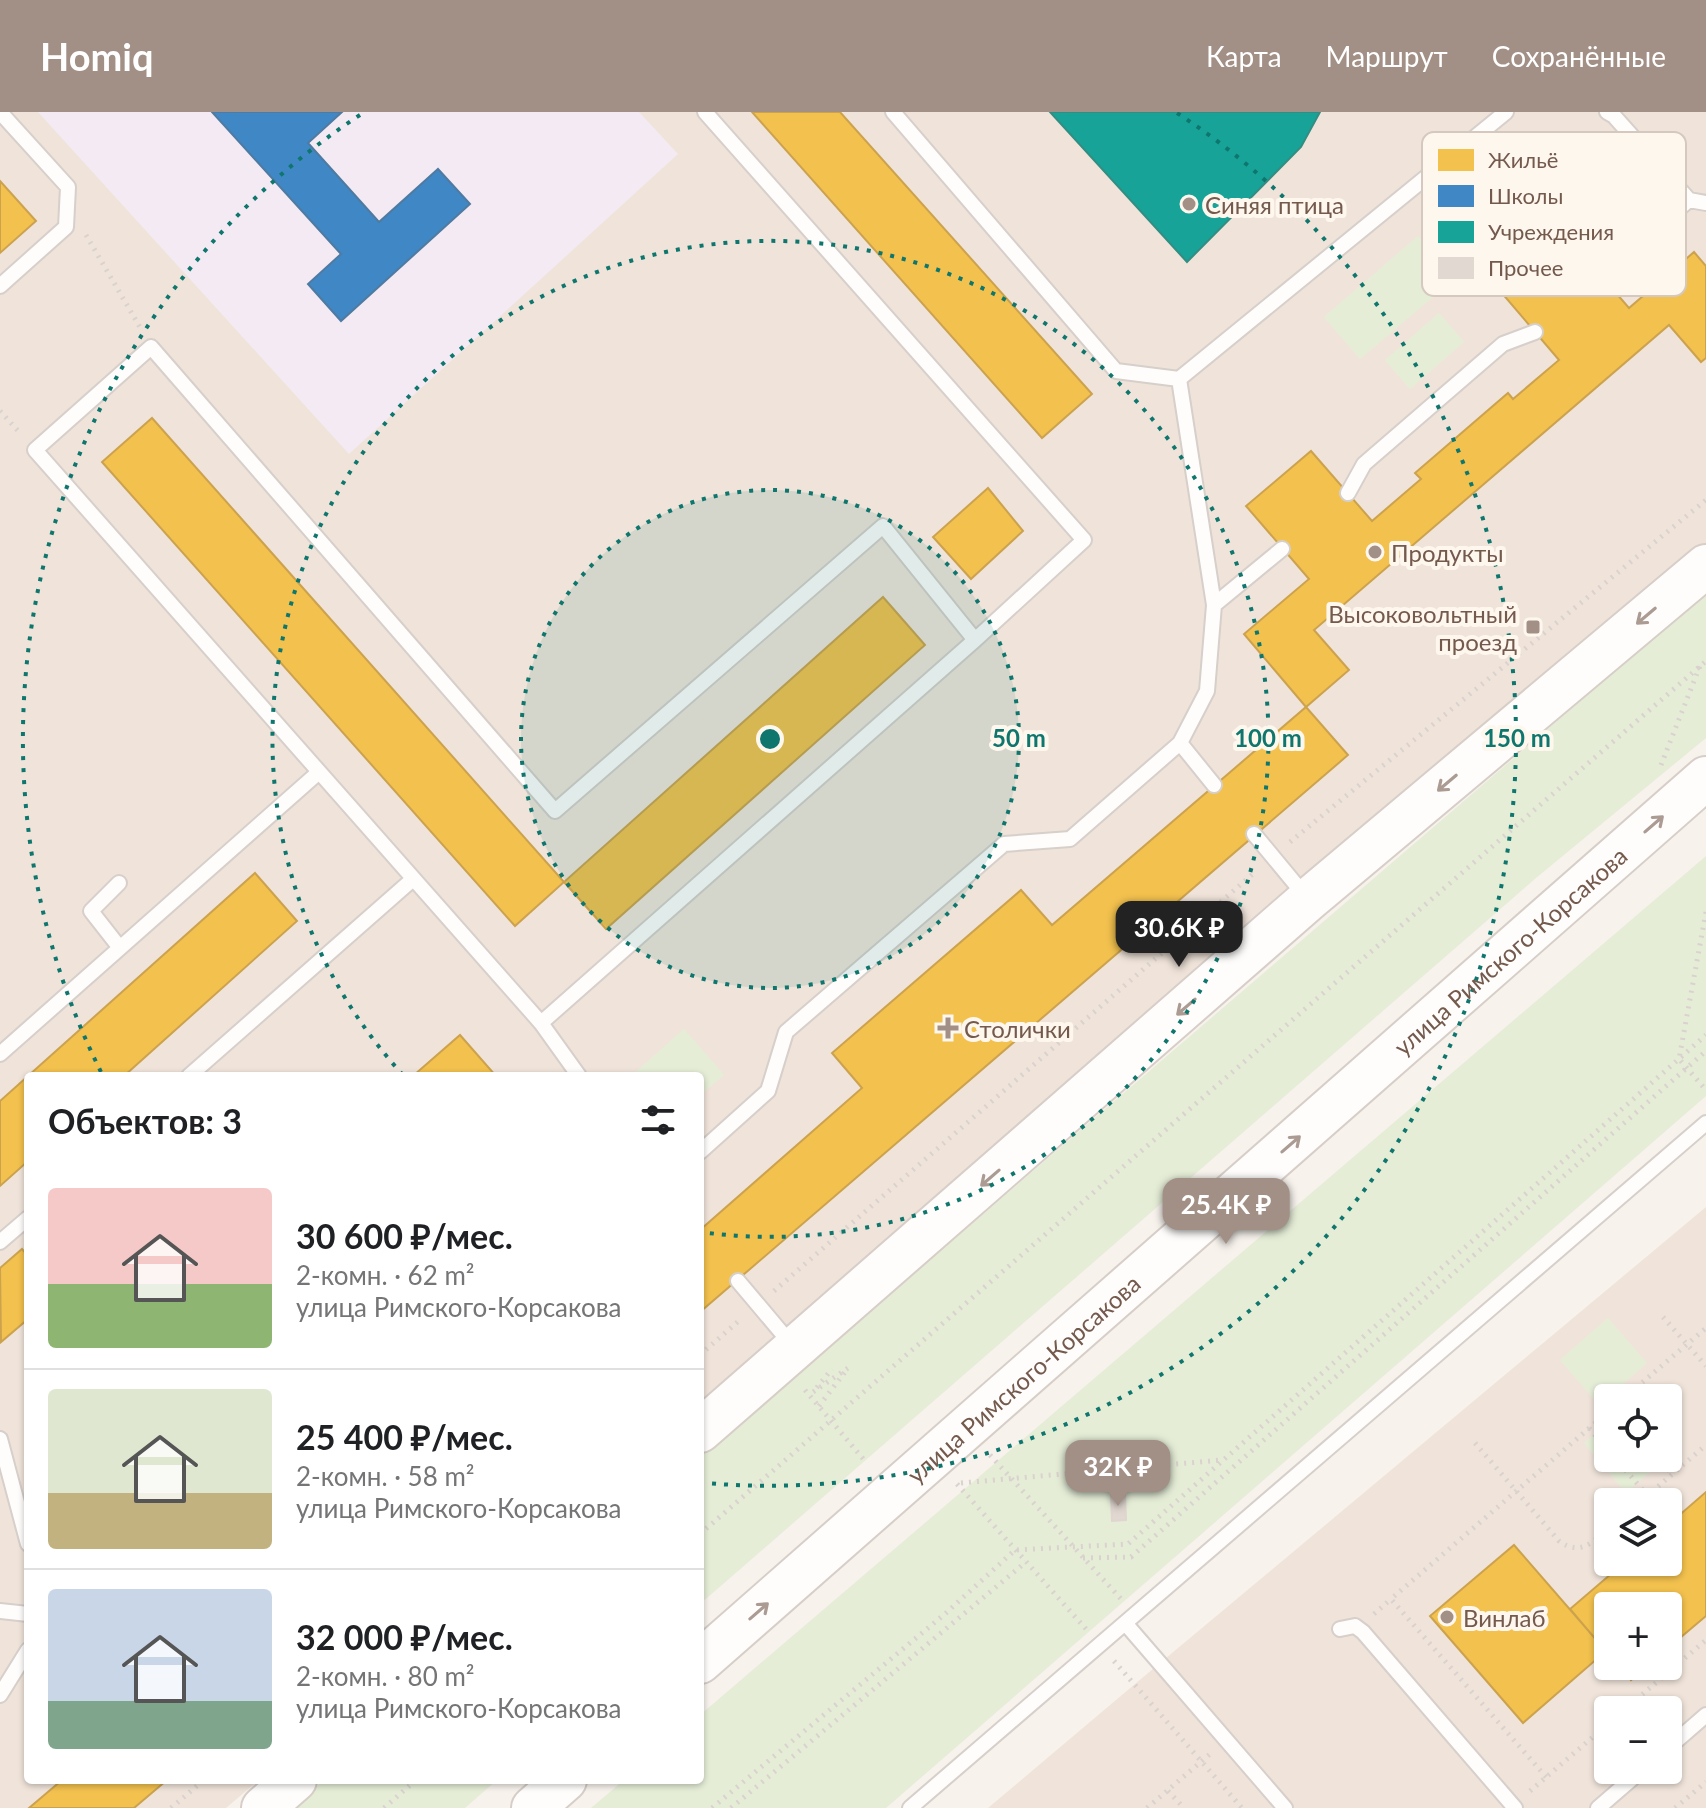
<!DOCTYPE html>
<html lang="ru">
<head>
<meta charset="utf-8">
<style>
  :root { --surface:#fff; --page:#f2f2f2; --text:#202124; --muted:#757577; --line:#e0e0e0; --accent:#a28f85 }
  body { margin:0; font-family:Lato,sans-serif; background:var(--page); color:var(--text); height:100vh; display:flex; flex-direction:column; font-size:30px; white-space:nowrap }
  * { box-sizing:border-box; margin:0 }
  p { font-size:26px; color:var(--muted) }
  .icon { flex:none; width:44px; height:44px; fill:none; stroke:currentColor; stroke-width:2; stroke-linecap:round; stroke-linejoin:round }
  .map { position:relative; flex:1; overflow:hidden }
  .drawer { position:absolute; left:24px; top:960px; width:680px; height:712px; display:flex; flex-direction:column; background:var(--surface); border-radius:8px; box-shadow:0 2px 6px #0004 }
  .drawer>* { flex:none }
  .buttons { position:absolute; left:1594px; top:1272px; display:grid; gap:16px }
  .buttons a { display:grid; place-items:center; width:88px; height:88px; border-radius:8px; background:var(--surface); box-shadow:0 2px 6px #0004; font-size:40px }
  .price { position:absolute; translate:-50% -68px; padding:0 18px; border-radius:16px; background:var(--accent); color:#fff; font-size:26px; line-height:52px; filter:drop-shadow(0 2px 4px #0008) }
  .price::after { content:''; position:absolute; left:50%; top:48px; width:24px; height:18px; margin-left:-12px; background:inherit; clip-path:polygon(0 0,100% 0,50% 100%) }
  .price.active { background:#222; color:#fff }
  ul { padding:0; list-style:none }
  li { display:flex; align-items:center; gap:24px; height:200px; padding:0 24px }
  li+li { border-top:2px solid var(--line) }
  li span { display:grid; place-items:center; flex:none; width:224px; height:160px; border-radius:8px; color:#555 }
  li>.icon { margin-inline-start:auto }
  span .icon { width:96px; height:96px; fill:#fffc; stroke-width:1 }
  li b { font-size:34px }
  h2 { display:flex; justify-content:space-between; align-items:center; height:96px; padding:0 24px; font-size:34px }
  header { display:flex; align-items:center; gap:48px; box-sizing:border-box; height:112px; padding:0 40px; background:var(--accent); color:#fff }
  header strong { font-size:38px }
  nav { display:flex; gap:44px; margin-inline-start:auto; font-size:28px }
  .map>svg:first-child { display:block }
  .residential { fill:#f0e4da; fill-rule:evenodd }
  .education { fill:#f3eaf3 }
  .green { fill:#e5edd7 }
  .homes { fill:#f2c14e; stroke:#cca24e; stroke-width:2 }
  .schools { fill:#3f88c5; stroke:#4f7aa1; stroke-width:2 }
  .public { fill:#17a398; stroke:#338d82; stroke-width:2 }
  .building { fill:#e1d8d1; stroke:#e0d5cf; stroke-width:2 }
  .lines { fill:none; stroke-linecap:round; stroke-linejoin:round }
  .lane-casing { stroke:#d6cfca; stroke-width:18 }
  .secondary-casing { stroke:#d7cec8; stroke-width:46 }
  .path { stroke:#dad2ce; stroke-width:5; stroke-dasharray:2 6; stroke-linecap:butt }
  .lane { stroke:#fefdfc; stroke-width:14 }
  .secondary { stroke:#fefdfc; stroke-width:42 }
  .oneway { stroke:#ab9b93 }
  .ring { fill:none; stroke:#0f766e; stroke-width:4; stroke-dasharray:4 8 }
  .poi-dot { fill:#a28f85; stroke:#fef7ee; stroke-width:3 }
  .labels { text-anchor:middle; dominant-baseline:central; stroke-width:8; stroke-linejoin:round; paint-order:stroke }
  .poi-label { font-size:24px; fill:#74594d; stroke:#fef7ee; text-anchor:start }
  .street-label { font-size:24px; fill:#74594d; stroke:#fef7ee }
  .key { fill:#fef7ee; stroke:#d5c8be; stroke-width:2 }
  .key-label { font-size:22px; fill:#74594d }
  .centre { fill:#0f766e; stroke:#fef7ee; stroke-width:4 }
  .ring-label { font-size:24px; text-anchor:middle; font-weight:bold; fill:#0f766e; stroke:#fef7ee; stroke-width:8; stroke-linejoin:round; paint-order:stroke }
</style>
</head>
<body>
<header>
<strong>Homiq</strong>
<nav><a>Карта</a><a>Маршрут</a><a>Сохранённые</a></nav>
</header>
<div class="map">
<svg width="1706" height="1696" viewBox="0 0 1706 1696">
  <rect width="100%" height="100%" fill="#f7f2ec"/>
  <path class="residential" d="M0 0H1706V434L1415 679 700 1290V964H28V1668H259L226 1696H0Z
    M1706 1095V1696H988L1135 1572ZM1608 1286H1668V1346H1608ZM1608 1390H1668V1450H1608ZM1608 1494H1668V1554H1608ZM1608 1598H1668V1658H1608Z"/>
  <path class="education" d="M38 0H639L678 42 349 342Z"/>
  <path class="green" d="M1418 124 1455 166 1360 247 1324 205Z
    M1439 201 1464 230 1410 277 1385 248Z
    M1706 481V626L1536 766 700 1492V1345Z
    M1706 744V984L886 1696H591L624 1668H700V1603Z
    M684 917 724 963 700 983V964H631Z
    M1608 1206 1647 1251 1599 1293 1560 1248Z
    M1608 1310V1346H1666L1626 1381 1584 1331Z
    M324 1668H497L465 1696H292Z"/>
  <path class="homes" d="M752 0H840L1092 282 1042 326Z
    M0 69 36 109 0 141Z
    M1566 123 1629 196 1694 140 1706 154V246L1701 250 1669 213 1314 518 1349 558 1306 595 1244 522 1309 467 1246 394 1311 339 1372 409 1421 367 1415 361 1508 281 1513 287 1559 248 1501 180Z
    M152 306 564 770 515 814 102 350Z
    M988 376 1023 419 971 467 933 425Z
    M883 485 925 533 606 817 564 770Z
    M1306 595 1348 643 700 1200V1118L862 976 832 941 1021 778 1052 813Z
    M255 761 297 809 124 964H28Z
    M460 923 496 964H415L414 963Z
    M28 964V1049L0 1074V989Z
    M22 1137 28 1144V1207L1 1230 0 1156Z
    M1706 1380V1504L1668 1536V1494H1608V1542L1570 1497 1625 1450H1668V1413Z
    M1514 1433 1606 1539 1523 1611 1430 1504Z
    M1619 1554H1648L1631 1568Z
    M62 1668H167L134 1696H29Z"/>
  <path class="schools" d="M212 0H342L308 31 379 110 438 57 470 92 341 209 308 172 341 142Z"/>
  <path class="public" d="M1050 0H1320L1301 35 1187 150Z"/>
  <path class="building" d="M1125 1382 1126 1408 1112 1409 1111 1383Z"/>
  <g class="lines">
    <defs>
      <path id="lane" d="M893 0 1116 259 1179 267
        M1607 0 1614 4 1689 88 1706 91
        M1601 164 1689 88
        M0 174 66 115 68 75 0 0
        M1348 381 1364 352 1503 232 1535 220
        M1214 493 1282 437
        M1214 673 1180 631 1207 579 1214 493 1179 267 1506 0
        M1254 722 1307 786
        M119 771 91 799 120 836
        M541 911 975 528 1084 428 705 0
        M0 942 319 660
        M189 964 413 767
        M579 964 541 911 35 338 151 235 555 699 883 414 975 528
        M700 1040 768 979 786 920 1004 732 1070 727 1180 631
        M0 1130 28 1106
        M738 1169 792 1233
        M0 1327 28 1432
        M0 1499 28 1502
        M1125 1511 1285 1696
        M1340 1517 1355 1514 1363 1520 1515 1696
        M0 1583 28 1538
        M1668 1636 1706 1603
        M910 1696 1706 1011
        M1598 1696 1642 1658"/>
      <g id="secondary">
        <path d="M700 1319 1308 788 1706 454"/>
        <path id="s1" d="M700 1550 1706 666"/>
        <path d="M263 1696 295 1668"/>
        <path d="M533 1696 565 1668"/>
      </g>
    </defs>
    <use href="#lane" class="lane-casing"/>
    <use href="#secondary" class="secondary-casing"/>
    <path class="path" d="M86 123 141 217
      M0 299 21 322
      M1661 653 1700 554
      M1290 730 1706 388
      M1706 800 1679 947 1706 978
      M774 1179 1255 760
      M1663 1205 1706 1254
      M700 1243 742 1206
      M805 1278 865 1349
      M1624 1286 1706 1216
      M819 1294 848 1256 813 1280 832 1257
      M1589 1316 1608 1338
      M1475 1331 1559 1429C1580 1444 1592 1431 1608 1417
      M990 1343 1121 1487
      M1615 1346 1647 1383
      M1657 1346 1672 1362
      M961 1371 1222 1348
      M957 1372 1086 1517
      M1640 1390 1706 1333
      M700 1422 1706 549
      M1083 1446 1131 1445 1706 939
      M1374 1502 1391 1487
      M1114 1549 1242 1696
      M1624 1598 1706 1528
      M1546 1665 1391 1487 1608 1300
      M1168 1679 1184 1696
      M1530 1679 1608 1612
      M171 1696 204 1668
      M384 1696 416 1668
      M712 1696 946 1501 1015 1438 1128 1432 1706 923
      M731 1696 1026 1450
      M1147 1696 1210 1642
      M1675 1696 1706 1670"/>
    <use href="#lane" class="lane"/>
    <use href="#secondary" class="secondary"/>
  </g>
  <defs><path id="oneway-shaft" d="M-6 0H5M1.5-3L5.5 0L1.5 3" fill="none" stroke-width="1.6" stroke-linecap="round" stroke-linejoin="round" transform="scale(2)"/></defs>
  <g class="oneway">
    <use href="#oneway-shaft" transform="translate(1646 504) rotate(140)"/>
    <use href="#oneway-shaft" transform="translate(1447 671) rotate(140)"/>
    <use href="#oneway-shaft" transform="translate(1654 712) rotate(-41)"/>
    <use href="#oneway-shaft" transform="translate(1186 895) rotate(139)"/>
    <use href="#oneway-shaft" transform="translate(1291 1032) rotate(-41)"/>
    <use href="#oneway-shaft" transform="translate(990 1066) rotate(139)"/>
    <use href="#oneway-shaft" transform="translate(759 1499) rotate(-41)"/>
  </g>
  <circle cx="770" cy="627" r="249" fill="#0f766e" fill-opacity=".12"/>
  <g class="ring">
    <circle cx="770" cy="627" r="249"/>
    <path d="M403 963A498 498 0 1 1 701 1120"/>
    <path d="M101 960A747 747 0 0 1 363 1M1177 1A747 747 0 0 1 705 1371"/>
  </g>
  <g class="poi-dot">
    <circle cx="1189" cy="92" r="8"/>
    <circle cx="1375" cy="440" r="8"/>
    <rect x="1525" y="507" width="16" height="16" rx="4"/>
    <path d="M944 904h8v8h8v8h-8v8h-8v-8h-8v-8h8z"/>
    <circle cx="1447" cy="1505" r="8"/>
  </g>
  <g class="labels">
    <g class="poi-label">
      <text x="1205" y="92">Синяя птица</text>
      <text x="1391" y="440">Продукты</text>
      <text x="1517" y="501" text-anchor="end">Высоковольтный<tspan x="1517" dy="28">проезд</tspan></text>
      <text x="964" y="916">Столички</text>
      <text x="1463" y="1505">Винлаб</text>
    </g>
    <g class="street-label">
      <text stroke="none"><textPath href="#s1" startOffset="1078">улица Римского-Корсакова</textPath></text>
      <text stroke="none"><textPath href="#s1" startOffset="430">улица Римского-Корсакова</textPath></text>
    </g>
  </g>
  <rect x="1422" y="20" width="264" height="164" rx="12" class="key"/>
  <rect x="1438" y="37" width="36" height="22" fill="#f2c14e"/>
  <rect x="1438" y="73" width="36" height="22" fill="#3f88c5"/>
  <rect x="1438" y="109" width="36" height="22" fill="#17a398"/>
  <rect x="1438" y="145" width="36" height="22" fill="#e1d8d1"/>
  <g class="key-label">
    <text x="1488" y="56">Жильё</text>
    <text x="1488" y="92">Школы</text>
    <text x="1488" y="128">Учреждения</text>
    <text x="1488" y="164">Прочее</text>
  </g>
  <circle cx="770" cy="627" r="12" class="centre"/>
  <g class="ring-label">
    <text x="1019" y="635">50 m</text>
    <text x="1268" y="635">100 m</text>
    <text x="1517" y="635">150 m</text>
  </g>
</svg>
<div class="buttons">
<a><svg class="icon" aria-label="locate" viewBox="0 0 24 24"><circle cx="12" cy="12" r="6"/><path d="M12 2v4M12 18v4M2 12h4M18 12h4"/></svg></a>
<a><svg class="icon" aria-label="layers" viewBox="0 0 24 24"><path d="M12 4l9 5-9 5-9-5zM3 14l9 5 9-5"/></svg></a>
<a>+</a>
<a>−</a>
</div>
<b class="price active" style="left:1179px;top:857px">30.6K ₽</b>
<b class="price" style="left:1226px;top:1134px">25.4K ₽</b>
<b class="price" style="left:1118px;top:1396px">32K ₽</b>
<section class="drawer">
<h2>Объектов: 3<svg class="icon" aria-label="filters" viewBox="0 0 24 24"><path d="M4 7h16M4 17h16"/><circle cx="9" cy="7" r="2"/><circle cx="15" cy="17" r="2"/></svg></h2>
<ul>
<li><span style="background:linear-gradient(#f6c9c9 60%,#8fb573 0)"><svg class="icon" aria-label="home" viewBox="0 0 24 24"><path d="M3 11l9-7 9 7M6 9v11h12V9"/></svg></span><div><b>30 600 ₽/мес.</b><p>2-комн. · 62 m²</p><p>улица Римского-Корсакова</p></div></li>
<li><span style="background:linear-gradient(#dfe7d0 65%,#c2b280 0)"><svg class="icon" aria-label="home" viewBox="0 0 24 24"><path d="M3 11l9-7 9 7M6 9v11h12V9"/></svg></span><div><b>25 400 ₽/мес.</b><p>2-комн. · 58 m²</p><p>улица Римского-Корсакова</p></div></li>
<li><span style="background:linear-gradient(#c9d6e8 70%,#7fa58c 0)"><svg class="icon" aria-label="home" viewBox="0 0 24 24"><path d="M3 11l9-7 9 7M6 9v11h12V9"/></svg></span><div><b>32 000 ₽/мес.</b><p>2-комн. · 80 m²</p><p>улица Римского-Корсакова</p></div></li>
</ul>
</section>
</div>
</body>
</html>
